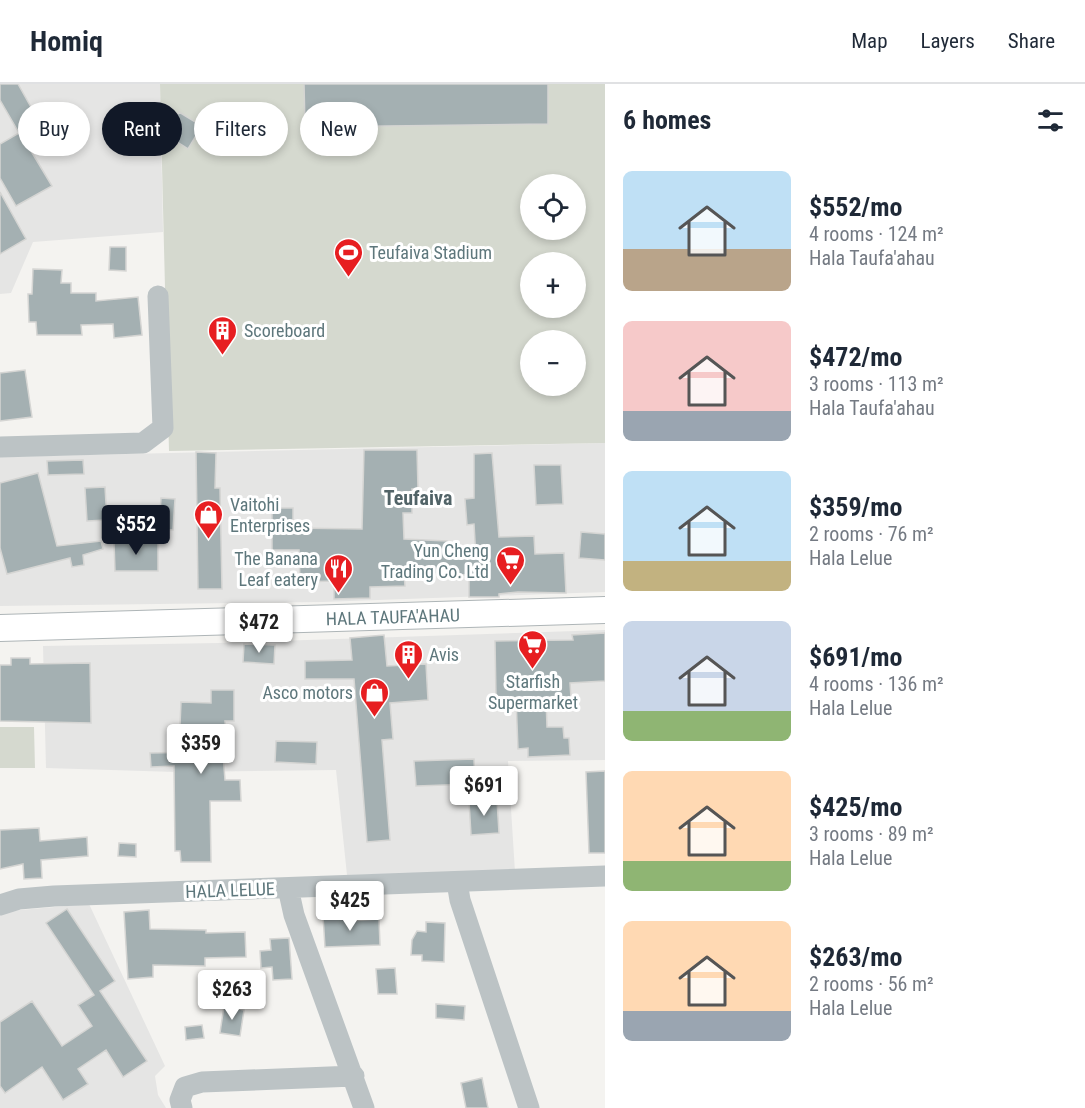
<!DOCTYPE html>
<html lang="en">
<head>
<meta charset="utf-8">
<style>
  :root { --surface:#fff; --page:#f6f6f7; --text:#1f2937; --muted:#747a83; --line:#e0e1e3; --accent:#111827 }
  body { margin:0; font-family:"Roboto Condensed",sans-serif; background:var(--page); color:var(--text); height:100vh; display:flex; flex-direction:column; font-size:22px; white-space:nowrap }
  * { box-sizing:border-box; margin:0 }
  p { font-size:20px; color:var(--muted) }
  .icon { flex:none; width:33px; height:33px; fill:none; stroke:currentColor; stroke-width:2; stroke-linecap:round; stroke-linejoin:round }
  .map { position:relative; flex:1; overflow:hidden }
  .drawer { display:flex; flex-direction:column; background:var(--surface); width:480px }
  .drawer>* { flex:none }
  .guide { position:absolute; left:18px; top:18px; width:496px; height:54px; display:flex; gap:12px }
  .fabs { position:absolute; left:520px; top:90px; display:grid; gap:12px }
  .fabs a { display:grid; place-items:center; width:66px; height:66px; border-radius:50%; background:var(--surface); box-shadow:0 3px 9px #0003; font-size:30px }
  .price { position:absolute; translate:-50% -51px; padding:0 14px; border-radius:6px; background:#fff; color:#222; font-size:20px; line-height:39px; filter:drop-shadow(0 2px 3px #0008) }
  .price::after { content:''; position:absolute; left:50%; top:36px; width:18px; height:14px; margin-left:-9px; background:inherit; clip-path:polygon(0 0,100% 0,50% 100%) }
  .price.selected { background:var(--accent); color:#fff }
  ul { padding:0; list-style:none }
  li { display:flex; align-items:center; gap:18px; height:150px; padding:0 18px }
  li span { display:grid; place-items:center; flex:none; width:168px; height:120px; border-radius:9px; color:#555 }
  li>.icon { margin-inline-start:auto }
  span .icon { width:72px; height:72px; fill:#fffc; stroke-width:1 }
  li b { font-size:26px }
  h2 { display:flex; justify-content:space-between; align-items:center; height:72px; padding:0 18px; font-size:26px }
  .tag { padding:0 21px; border-radius:27px; background:var(--surface); box-shadow:0 3px 9px #0003; font-size:21px; line-height:54px }
  .tag.selected { background:var(--accent); color:#fff }
  header { display:flex; align-items:center; gap:36px; box-sizing:border-box; height:84px; padding:0 30px; background:var(--surface); border-bottom:2px solid var(--line) }
  header strong { font-size:28px }
  nav { display:flex; gap:33px; margin-inline-start:auto; font-size:21px }
  main { display:flex; flex:1; min-height:0 }
  .map>svg:first-child { display:block }
  .built { fill:#e5e5e4 }
  .green { fill:#d5d9cf; fill-rule:evenodd }
  .building { fill:#a4b0b2; stroke:#d5d5d3; stroke-width:1.5 }
  .lines { fill:none; stroke-linecap:round; stroke-linejoin:round }
  .major-casing { stroke:#aeb5b7; stroke-width:28 }
  .minor { stroke:#bcc3c5; stroke-width:21 }
  .major { stroke:#fff; stroke-width:26 }
  .labels { text-anchor:middle; dominant-baseline:central; stroke-width:6; stroke-linejoin:round; paint-order:stroke }
  .poi-label { font-size:18px; fill:#5e777c; stroke:#fff; text-anchor:start }
  .street-label { font-size:18px; fill:#5e777c; stroke:#fff }
  .neighbourhood-label { font-size:20px; font-weight:bold; fill:#516367; stroke:#fff }
</style>
</head>
<body>
<header>
<strong>Homiq</strong>
<nav><a>Map</a><a>Layers</a><a>Share</a></nav>
</header>
<main>
<div class="map">
<svg width="605" height="1024" viewBox="0 0 605 1024">
  <rect width="100%" height="100%" fill="#f4f3f0"/>
  <path class="built" d="M0 0H160L163 148 33 158 11 209 0 210Z
    M605 359V508L322 518 0 522V373Z
    M605 546V676L508 677 515 788 347 791 336 686 176 688 46 684 43 562 218 559Z
    M89 820 165 982 155 992 158 1011 166 1024H0V831L9 827Z"/>
  <path class="green" d="M160 0H605V359L169 367ZM531 100H576V146H531ZM531 178H576V224H531ZM531 256H576V302H531Z
    M0 643H34L35 684H0Z"/>
  <path class="building" d="M0 0H18L50 57 31 67 52 102 16 122 0 94V60L19 49 0 16Z
    M304 0H548V40L305 43Z
    M179 28 202 42 188 65 166 51Z
    M239 32H256V48H239Z
    M0 108 26 155 0 170Z
    M110 163H126V187L109 186Z
    M33 185 62 186 61 199H71V209H96V217L138 213 142 251 114 254 113 240 81 241 82 251H37L36 238H29L28 210H32Z
    M25 286 32 333 0 337V289Z
    M364 366H417L418 405H412V429H403L404 455 447 457 446 473 476 474 474 440 467 441 465 415 474 414V370L492 369 499 453 534 452 535 470 564 469 566 509 518 508 499 510V513H469V491L404 489 405 502 370 503V514L334 515V497L300 498 299 466H272V424H293V444L362 445Z
    M196 368 216 369 215 404H220L222 505H198Z
    M83 376 84 390 48 391 47 377Z
    M534 381H561L563 420 536 421Z
    M38 389 57 462 101 457 103 465 83 471 84 481 72 483 70 474 7 490 0 464V399Z
    M105 403 107 436 87 437 85 404Z
    M161 414 175 415 173 446 159 445Z
    M581 448 605 450V476L579 474Z
    M114 458H158V487H115Z
    M605 549V597L570 599 571 614H546L547 643H563L564 654H569L570 671 528 673V664L518 665 516 614H496L495 557 573 556 572 551Z
    M384 551 387 582 426 580 428 616 390 619 393 655 382 656 390 756 367 758 354 595H305V577L352 576 350 554Z
    M244 560 275 561 274 580 243 578Z
    M11 574H30V580L90 579 91 639 0 637V581H11Z
    M211 606H234V637H225L228 670H223L225 696H240L241 717H210L211 778H181L180 767H175L174 682 151 683 150 669 197 668 195 641H180L181 618 211 619Z
    M276 657 317 658 316 680 275 678Z
    M474 675 475 700 416 702 414 677Z
    M605 687V769H589L586 688Z
    M497 716 499 749 471 751 469 717Z
    M39 744 40 757 87 753 88 772 41 776 42 794 24 795 23 780 0 785V746Z
    M119 759 136 760V773L118 772Z
    M67 825 115 897 100 907 147 977 123 993 106 966 78 985 88 1000 63 1016 42 983 5 1009 0 1002V938L32 917 62 962 92 942 78 921 94 911 46 839Z
    M149 826 150 845 206 846V849L245 848 246 873 205 874V882L153 881V893L128 895 124 828Z
    M349 830 350 837 379 835 380 861 325 863 323 832Z
    M426 838 445 839 444 878 422 877V871H411L412 856 417 847 426 848Z
    M289 854 292 895 273 896 272 883 261 884 260 867 271 866 270 855Z
    M395 884 397 910H378L376 885Z
    M436 920 465 922 464 936 436 934Z
    M224 922 244 926 240 952 220 949Z
    M202 941 204 954 186 956 185 943Z
    M482 994 488 1024H466L461 999Z"/>
  <g class="lines">
    <defs>
      <g id="major">
        <path id="s1" d="M0 544 605 526"/>
      </g>
    </defs>
    <use href="#major" class="major-casing"/>
    <path class="minor" d="M0 363 143 359 163 344 158 212
      M457 798 460 816 529 1024
      M288 804 294 831 364 1024
      M0 821 19 815 54 812 605 792
      M182 1024 180 1016 185 1003 202 998 354 992"/>
    <use href="#major" class="major"/>
  </g>
  <defs>
    <symbol id="stadium-pin" viewBox="-11 -11 22 30"><path d="M0 17L-7.5 6A9.5 9.5 0 1 1 7.5 6Z" fill="#e71e21" stroke="#fff"/><path d="M0-5a6.5 5 0 1 0 0 10a6.5 5 0 1 0 0-10ZM-3.5-1.8h7v3.6h-7Z" fill="#fff"/></symbol>
    <symbol id="building-pin" viewBox="-11 -11 22 30"><path d="M0 17L-7.5 6A9.5 9.5 0 1 1 7.5 6Z" fill="#e71e21" stroke="#fff"/><path d="M-4-6H4V6H1V3H-1V6H-4ZM-2.5-4.3h1.7v1.8h-1.7ZM.8-4.3h1.7v1.8H.8ZM-2.5-1h1.7V.8h-1.7ZM.8-1h1.7V.8H.8Z" fill="#fff"/></symbol>
    <symbol id="shop-pin" viewBox="-11 -11 22 30"><path d="M0 17L-7.5 6A9.5 9.5 0 1 1 7.5 6Z" fill="#e71e21" stroke="#fff"/><path d="M-5-2.5h2.3a2.7 3.5 0 0 1 5.4 0H5L5.5 6h-11ZM-1.5-2.5h3a1.5 2.3 0 0 0-3 0Z" fill="#fff"/></symbol>
    <symbol id="supermarket-pin" viewBox="-11 -11 22 30"><path d="M0 17L-7.5 6A9.5 9.5 0 1 1 7.5 6Z" fill="#e71e21" stroke="#fff"/><path d="M-6-5.5h2.5l.6 2H6L4.5 2H-2.5L-4.4-4H-6ZM-1.5 3.2a1.3 1.3 0 1 0 .1 0ZM3 3.2a1.3 1.3 0 1 0 .1 0Z" fill="#fff"/></symbol>
    <symbol id="restaurant-pin" viewBox="-11 -11 22 30"><path d="M0 17L-7.5 6A9.5 9.5 0 1 1 7.5 6Z" fill="#e71e21" stroke="#fff"/><path d="M-5-6h1v4h1v-4h1v4h1v-4h1v5L-1.5 .5V6h-2V.5L-5-1ZM5-6V6H3V1.5H1.5Q1.5-4 5-6Z" fill="#fff"/></symbol>
  </defs>
  <g fill-rule="evenodd">
    <use href="#stadium-pin" x="332" y="152" width="33" height="45"/>
    <use href="#building-pin" x="206" y="230" width="33" height="45"/>
    <use href="#shop-pin" x="192" y="414" width="33" height="45"/>
    <use href="#supermarket-pin" x="494" y="460" width="33" height="45"/>
    <use href="#restaurant-pin" x="322" y="468" width="33" height="45"/>
    <use href="#supermarket-pin" x="516" y="544" width="33" height="45"/>
    <use href="#building-pin" x="392" y="554" width="33" height="45"/>
    <use href="#shop-pin" x="358" y="592" width="33" height="45"/>
  </g>
  <g class="labels">
    <g class="poi-label">
      <text x="369" y="168">Teufaiva Stadium</text>
      <text x="244" y="246">Scoreboard</text>
      <text x="230" y="420">Vaitohi<tspan x="230" dy="21">Enterprises</tspan></text>
      <text x="489" y="466" text-anchor="end">Yun Cheng<tspan x="489" dy="21">Trading Co. Ltd</tspan></text>
      <text x="318" y="474" text-anchor="end">The Banana<tspan x="318" dy="21">Leaf eatery</tspan></text>
      <text x="429" y="570">Avis</text>
      <text x="533" y="597" text-anchor="middle">Starfish<tspan x="533" dy="21">Supermarket</tspan></text>
      <text x="353" y="608" text-anchor="end">Asco motors</text>
    </g>
    <g class="street-label">
      <text stroke="none"><textPath href="#s1" startOffset="393">HALA TAUFA'AHAU</textPath></text>
      <text transform="translate(230 806) rotate(-2)">HALA LELUE</text>
    </g>
    <g class="neighbourhood-label">
      <text x="418" y="414">Teufaiva</text>
    </g>
  </g>
</svg>
<div class="fabs">
<a><svg class="icon" aria-label="locate" viewBox="0 0 24 24"><circle cx="12" cy="12" r="6"/><path d="M12 2v4M12 18v4M2 12h4M18 12h4"/></svg></a>
<a>+</a>
<a>−</a>
</div>
<b class="price selected" style="left:136px;top:472px">$552</b>
<b class="price" style="left:259px;top:570px">$472</b>
<b class="price" style="left:201px;top:691px">$359</b>
<b class="price" style="left:484px;top:733px">$691</b>
<b class="price" style="left:350px;top:848px">$425</b>
<b class="price" style="left:232px;top:937px">$263</b>
<div class="guide">
<a class="tag">Buy</a>
<a class="tag selected">Rent</a>
<a class="tag">Filters</a>
<a class="tag">New</a>
</div>
</div>
<section class="drawer">
<h2>6 homes<svg class="icon" aria-label="filters" viewBox="0 0 24 24"><path d="M4 7h16M4 17h16"/><circle cx="9" cy="7" r="2"/><circle cx="15" cy="17" r="2"/></svg></h2>
<ul>
<li><span style="background:linear-gradient(#bfe0f5 65%,#b9a48a 0)"><svg class="icon" aria-label="home" viewBox="0 0 24 24"><path d="M3 11l9-7 9 7M6 9v11h12V9"/></svg></span><div><b>$552/mo</b><p>4 rooms · 124 m²</p><p>Hala Taufa'ahau</p></div></li>
<li><span style="background:linear-gradient(#f6c9c9 75%,#9aa5b1 0)"><svg class="icon" aria-label="home" viewBox="0 0 24 24"><path d="M3 11l9-7 9 7M6 9v11h12V9"/></svg></span><div><b>$472/mo</b><p>3 rooms · 113 m²</p><p>Hala Taufa'ahau</p></div></li>
<li><span style="background:linear-gradient(#bfe0f5 75%,#c2b280 0)"><svg class="icon" aria-label="home" viewBox="0 0 24 24"><path d="M3 11l9-7 9 7M6 9v11h12V9"/></svg></span><div><b>$359/mo</b><p>2 rooms · 76 m²</p><p>Hala Lelue</p></div></li>
<li><span style="background:linear-gradient(#c9d6e8 75%,#8fb573 0)"><svg class="icon" aria-label="home" viewBox="0 0 24 24"><path d="M3 11l9-7 9 7M6 9v11h12V9"/></svg></span><div><b>$691/mo</b><p>4 rooms · 136 m²</p><p>Hala Lelue</p></div></li>
<li><span style="background:linear-gradient(#ffd9b3 75%,#8fb573 0)"><svg class="icon" aria-label="home" viewBox="0 0 24 24"><path d="M3 11l9-7 9 7M6 9v11h12V9"/></svg></span><div><b>$425/mo</b><p>3 rooms · 89 m²</p><p>Hala Lelue</p></div></li>
<li><span style="background:linear-gradient(#ffd9b3 75%,#9aa5b1 0)"><svg class="icon" aria-label="home" viewBox="0 0 24 24"><path d="M3 11l9-7 9 7M6 9v11h12V9"/></svg></span><div><b>$263/mo</b><p>2 rooms · 56 m²</p><p>Hala Lelue</p></div></li>
</ul>
</section>
</main>
</body>
</html>
